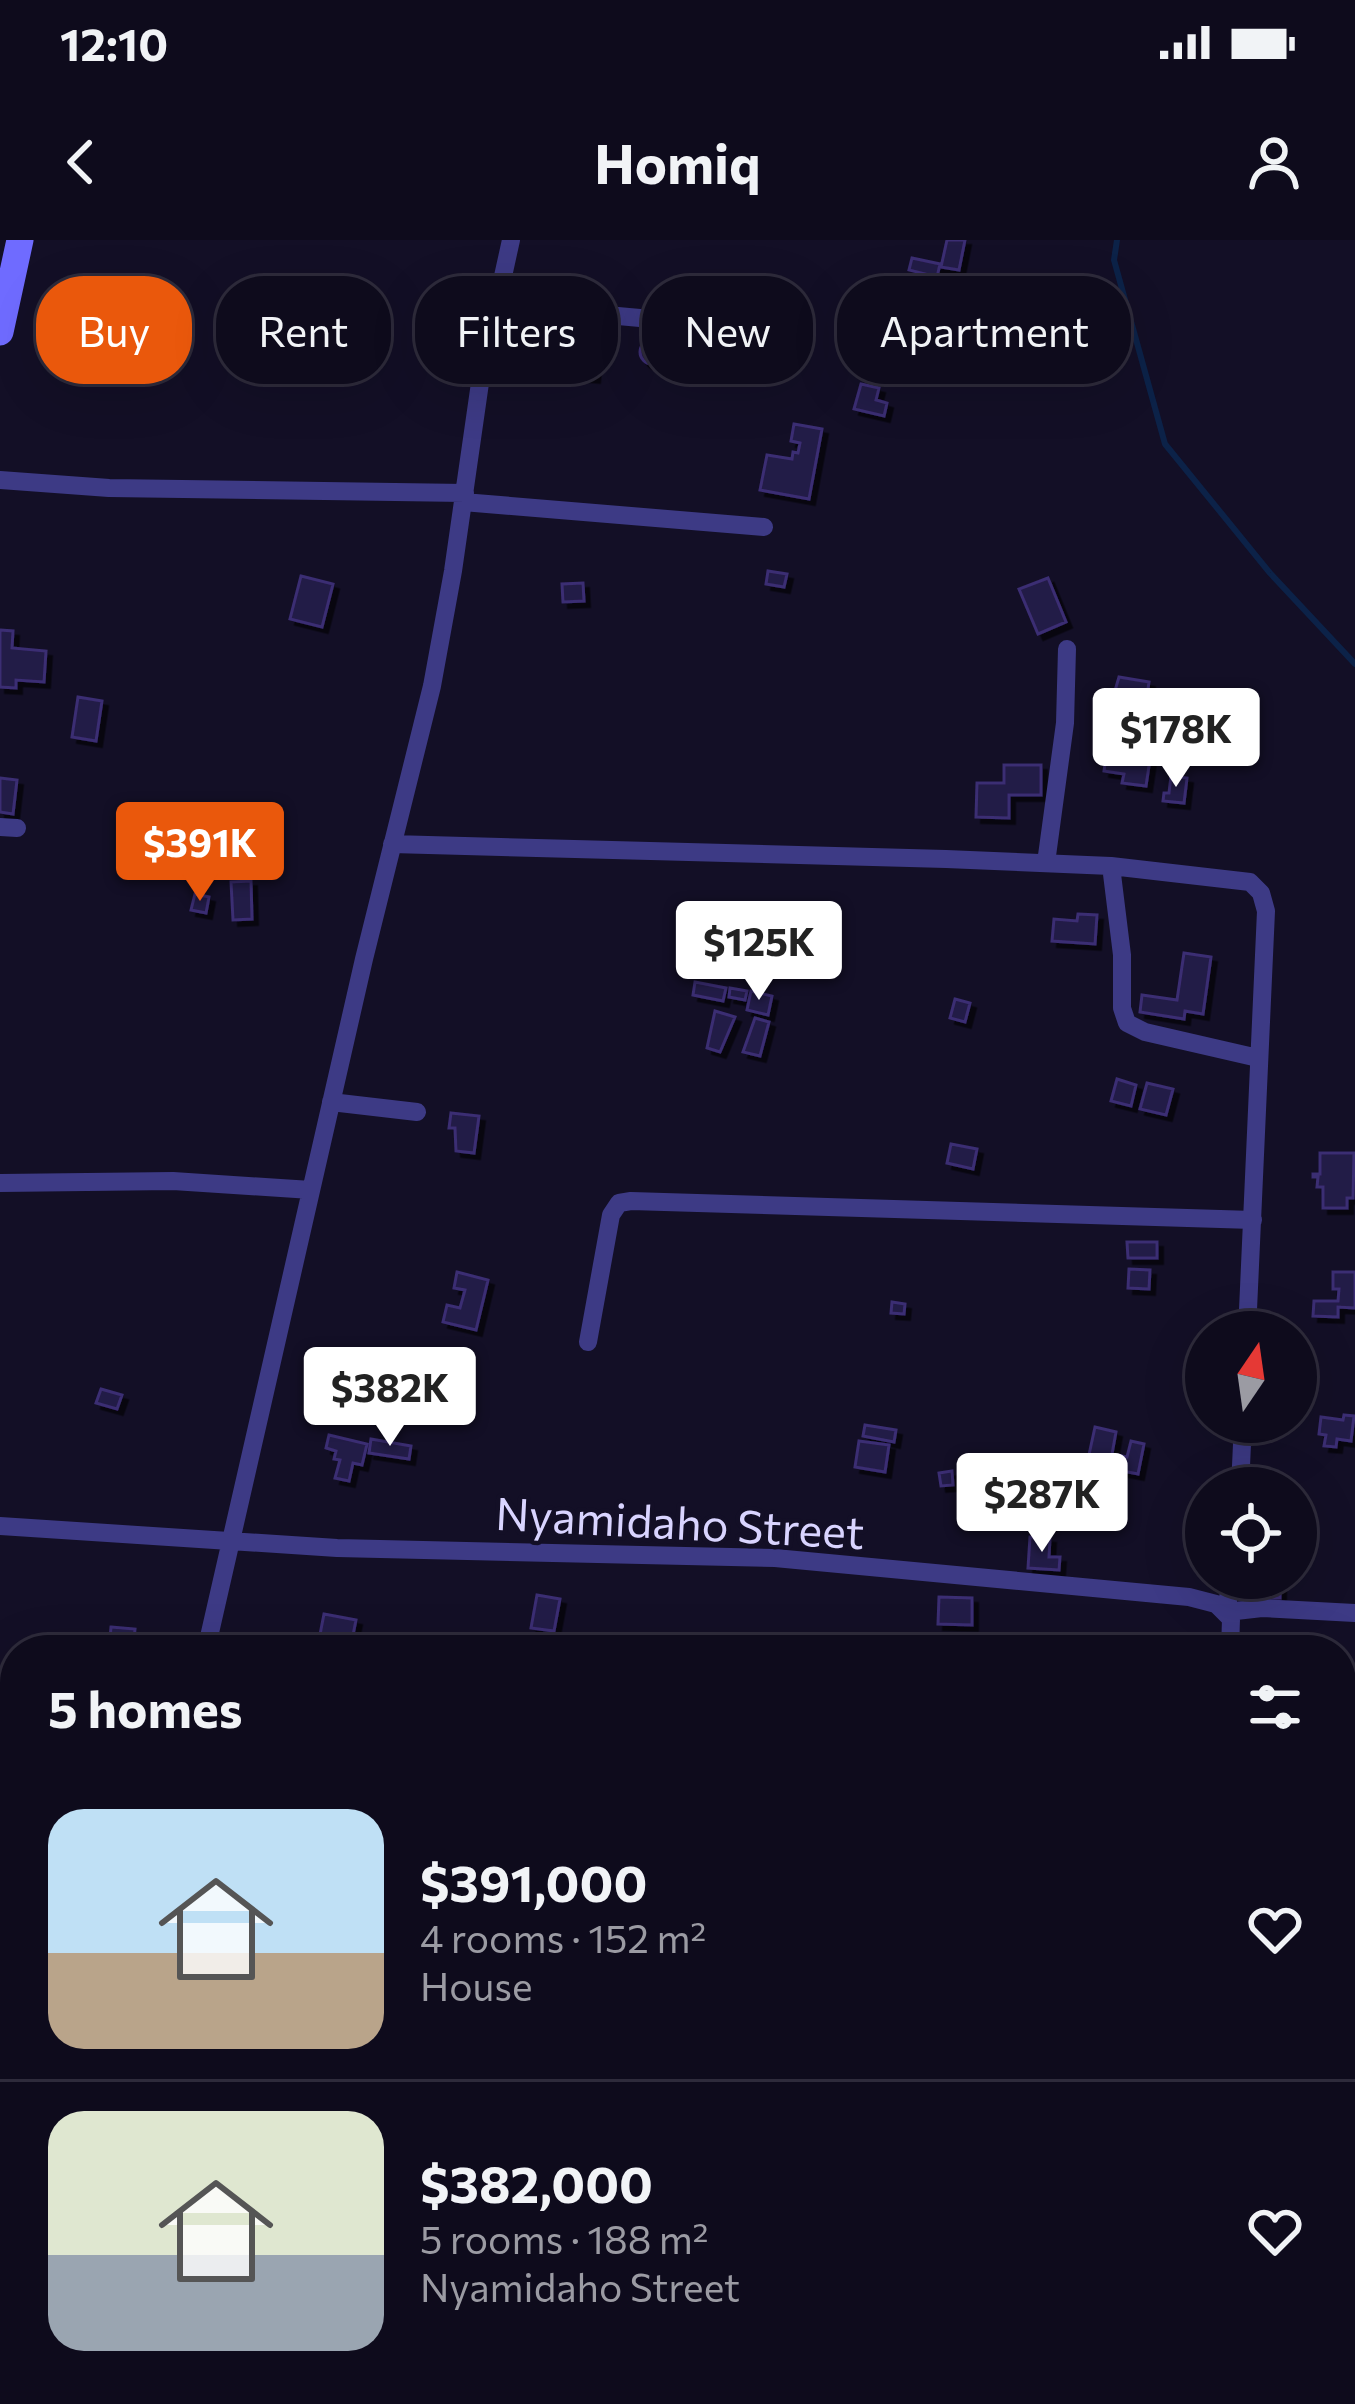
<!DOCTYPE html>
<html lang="en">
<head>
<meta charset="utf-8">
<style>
  :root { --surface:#0e0b1c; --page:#171425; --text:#f1f3f6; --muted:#9b9ba3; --line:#2e2b3b; --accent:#ea580c }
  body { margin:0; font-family:Commissioner,sans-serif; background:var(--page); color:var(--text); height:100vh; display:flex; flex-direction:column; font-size:45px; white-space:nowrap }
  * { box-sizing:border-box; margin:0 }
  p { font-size:39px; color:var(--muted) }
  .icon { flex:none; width:66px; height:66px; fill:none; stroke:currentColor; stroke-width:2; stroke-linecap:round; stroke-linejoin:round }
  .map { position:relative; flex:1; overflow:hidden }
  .panel { position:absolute; left:0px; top:1395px; width:1356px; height:771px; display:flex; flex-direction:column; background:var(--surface); border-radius:48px 48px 0 0; box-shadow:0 12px 48px #0002,0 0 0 3px var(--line) }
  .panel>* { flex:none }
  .guide { position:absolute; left:36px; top:36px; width:1284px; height:108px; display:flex; gap:24px }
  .needle { width:78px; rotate:13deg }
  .buttons { position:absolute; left:1185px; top:1071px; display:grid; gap:24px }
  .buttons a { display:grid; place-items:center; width:132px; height:132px; border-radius:50%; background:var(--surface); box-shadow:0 12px 48px #0002,0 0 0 3px var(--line); font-size:60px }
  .price { position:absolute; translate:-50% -102px; padding:0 27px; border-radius:12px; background:#fff; color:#222; font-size:39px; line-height:78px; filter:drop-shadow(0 3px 6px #0008) }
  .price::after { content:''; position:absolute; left:50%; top:72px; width:36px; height:27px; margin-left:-18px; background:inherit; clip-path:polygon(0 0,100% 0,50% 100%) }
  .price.active { background:var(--accent); color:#fff }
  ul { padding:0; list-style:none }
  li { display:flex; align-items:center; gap:36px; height:300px; padding:0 48px }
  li+li { border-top:3px solid var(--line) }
  li span { display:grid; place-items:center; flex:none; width:336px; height:240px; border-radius:36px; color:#555 }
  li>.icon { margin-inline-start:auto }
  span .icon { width:144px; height:144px; fill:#fffc; stroke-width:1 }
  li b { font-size:51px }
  h2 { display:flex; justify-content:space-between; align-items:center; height:144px; padding:0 48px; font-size:51px }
  .pill { padding:0 42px; border-radius:48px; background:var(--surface); box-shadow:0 12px 48px #0002,0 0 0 3px var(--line); font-size:42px; line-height:108px }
  .pill.active { background:var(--accent); color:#fff }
  .status { display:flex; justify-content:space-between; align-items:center; height:84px; padding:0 60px; background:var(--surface); direction:ltr }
  .status svg { height:33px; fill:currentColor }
  header { display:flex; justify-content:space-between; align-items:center; height:156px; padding:0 48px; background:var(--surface); font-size:54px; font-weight:700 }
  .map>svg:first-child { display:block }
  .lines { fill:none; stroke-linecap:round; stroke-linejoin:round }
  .stream { stroke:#0c2248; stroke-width:6 }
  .building { fill:#241b47; stroke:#3b2d73; stroke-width:3; filter:url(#shadow) }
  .street { stroke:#3d3a85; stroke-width:18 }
  .secondary { stroke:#6f6bff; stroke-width:27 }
  .labels { text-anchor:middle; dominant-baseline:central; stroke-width:9; stroke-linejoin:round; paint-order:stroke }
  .street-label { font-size:45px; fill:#d9d4ff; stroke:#130f26 }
</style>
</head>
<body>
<div class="status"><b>12:10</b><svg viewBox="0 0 49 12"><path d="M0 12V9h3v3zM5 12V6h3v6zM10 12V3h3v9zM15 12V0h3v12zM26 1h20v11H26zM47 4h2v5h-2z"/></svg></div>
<header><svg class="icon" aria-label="back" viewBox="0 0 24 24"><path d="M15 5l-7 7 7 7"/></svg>Homiq<svg class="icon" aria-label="person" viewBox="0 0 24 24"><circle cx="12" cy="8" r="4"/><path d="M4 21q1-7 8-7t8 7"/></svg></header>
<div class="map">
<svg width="1355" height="2164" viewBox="0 0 1355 2164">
  <defs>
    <filter id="shadow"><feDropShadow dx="5.5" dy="5.5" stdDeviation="0" flood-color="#0009"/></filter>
  </defs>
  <rect width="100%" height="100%" fill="#130f26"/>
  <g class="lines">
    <path class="stream" d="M1117 0 1114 20 1165 204 1270 333 1355 424"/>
  </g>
  <path class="building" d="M947 0H965L959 30 941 27Z
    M912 18 940 24 937 37 909 30Z
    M715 64 724 65 722 81 713 79Z
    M640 112a12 12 0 1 1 24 0a12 12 0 1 1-24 0Z
    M549 103 597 107 594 137 547 133Z
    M746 103 760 105 757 118 744 115Z
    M668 117 688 122 685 135 665 130Z
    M861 144 879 148 876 160 887 163 884 176 854 169Z
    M794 184 822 189 809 259 760 250 767 215 792 219 793 212 798 213 800 203 791 201Z
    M768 331 787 334 784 347 766 344Z
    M301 336 333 344 322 387 290 379Z
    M1048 338 1066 382 1038 394 1019 349Z
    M583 343 584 361 563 362 562 344Z
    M0 390 13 391 12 408 46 411 44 442 16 440V448L0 447Z
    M1119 437 1149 442 1144 477 1109 471Z
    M78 457 102 461 96 501 72 497Z
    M1172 463 1191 467 1186 489 1167 485Z
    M1109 495 1128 498 1126 516 1150 519 1146 546 1122 543 1124 534 1104 531Z
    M1004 525H1041V555H1009V578L976 577 977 543H1004Z
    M1171 536 1187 538 1184 563 1163 561 1164 553H1169Z
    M0 538 17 540 13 574 0 572Z
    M251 641 252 679 233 680 231 642Z
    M195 654 209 657 206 673 191 670Z
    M1078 674 1097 675 1095 704 1052 701 1054 679 1077 681Z
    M1184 713 1211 717 1203 774 1185 771 1184 779 1140 772 1142 755 1177 760Z
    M695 742 726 748 723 761 693 755Z
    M730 748 747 751 745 760 729 757Z
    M751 751 772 756 768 775 747 770Z
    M955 759 970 763 965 782 950 778Z
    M715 771 735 777 720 812 707 808Z
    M755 778 769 782 760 816 743 812Z
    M1117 839 1136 845 1131 866 1111 861Z
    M1147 843 1173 849 1166 875 1140 869Z
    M451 873 479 876 474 913 456 911 455 888H449Z
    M951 904 977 909 973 929 947 923Z
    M1320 913H1354L1353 958H1347V968H1323V947H1317L1318 937H1313V934H1320Z
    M1127 1002H1157V1018H1128Z
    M1129 1029 1150 1030 1149 1049 1128 1048Z
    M457 1032 488 1040 476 1090 443 1082 447 1065 460 1068 465 1050 454 1048Z
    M1333 1032H1355V1068L1338 1067V1077L1313 1076 1314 1061H1338L1339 1049H1333Z
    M892 1062 905 1064 904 1074 891 1073Z
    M101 1149 122 1155 117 1169 96 1163Z
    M1344 1175 1354 1176 1351 1201 1337 1199 1336 1207 1324 1206 1326 1195 1319 1194 1321 1177 1343 1180Z
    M865 1185 896 1190 894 1202 863 1196Z
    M1095 1187 1116 1192 1112 1214 1127 1217 1131 1201 1144 1204 1138 1234 1087 1224Z
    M329 1195 367 1204 362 1225 353 1223 349 1241 335 1238 340 1220 334 1219 336 1211 326 1208Z
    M371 1199 411 1206 409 1219 369 1213Z
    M859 1201 889 1205 885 1232 855 1227Z
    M952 1231 953 1245 941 1246 939 1233Z
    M1030 1297 1050 1298 1049 1317H1060L1059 1330 1028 1328Z
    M1258 1338H1280V1358H1257Z
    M537 1355 560 1359 554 1391 531 1388Z
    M939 1357 972 1358V1385L938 1384Z
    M324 1374 356 1380 350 1410H317Z
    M111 1387 135 1389 133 1410H109Z
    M0 1808 13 1810 10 1828 0 1826Z
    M1344 1901 1353 1902 1355 1933 1341 1931Z
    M756 2152 772 2155 771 2164H753Z"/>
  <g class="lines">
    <path class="street" d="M496 65 684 82 702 106 744 128
      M0 240 109 248 465 253
      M463 262 764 287
      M0 587 17 588
      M392 604 946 619 1111 626 1250 642 1261 653 1266 671 1247 1092
      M1046 623 1065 483 1067 409
      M1111 626 1122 715V768L1127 783 1145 792 1258 818
      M331 862 417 872
      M0 943 173 941 311 950
      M588 1102 611 975 619 963 631 961 1253 980
      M1240 1248 1243 1182
      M0 1286 337 1308 775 1318 1189 1357 1216 1364 1231 1379 1230 1410
      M1230 1338 1227 1372 1262 1368 1355 1373
      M206 1410 364 719 432 446 453 331 481 136 511 0
      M0 1634 15 1635
      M0 1979H15
      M1341 1991 1355 1993
      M934 2151V2164
      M1200 2164 1201 2151"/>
    <path class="secondary" d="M0 92 20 0"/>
  </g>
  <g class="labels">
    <g class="street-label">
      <text transform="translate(680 1281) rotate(3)">Nyamidaho Street</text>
    </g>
  </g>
</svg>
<div class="buttons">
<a><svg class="needle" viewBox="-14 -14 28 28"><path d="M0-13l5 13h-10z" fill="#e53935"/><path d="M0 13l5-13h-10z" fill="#9b9ba3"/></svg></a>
<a><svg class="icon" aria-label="locate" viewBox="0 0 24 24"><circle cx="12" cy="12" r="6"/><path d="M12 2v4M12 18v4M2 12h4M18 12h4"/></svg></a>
</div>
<b class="price" style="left:1176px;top:550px">$178K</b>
<b class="price active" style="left:200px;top:664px">$391K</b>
<b class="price" style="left:759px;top:763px">$125K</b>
<b class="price" style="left:390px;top:1209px">$382K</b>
<b class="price" style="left:1042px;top:1315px">$287K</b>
<div class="guide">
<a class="pill active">Buy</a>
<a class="pill">Rent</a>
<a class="pill">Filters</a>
<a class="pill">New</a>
<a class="pill">Apartment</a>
</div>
<section class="panel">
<h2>5 homes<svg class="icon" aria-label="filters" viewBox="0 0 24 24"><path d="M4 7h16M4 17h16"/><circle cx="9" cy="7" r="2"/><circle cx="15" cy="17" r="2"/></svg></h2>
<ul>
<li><span style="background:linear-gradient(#bfe0f5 60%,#b9a48a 0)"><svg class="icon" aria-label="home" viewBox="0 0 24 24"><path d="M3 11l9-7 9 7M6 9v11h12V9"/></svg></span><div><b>$391,000</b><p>4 rooms · 152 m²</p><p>House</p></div><svg class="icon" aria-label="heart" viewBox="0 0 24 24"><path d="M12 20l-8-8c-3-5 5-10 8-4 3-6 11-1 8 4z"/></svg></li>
<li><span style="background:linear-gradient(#dfe7d0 60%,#9aa5b1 0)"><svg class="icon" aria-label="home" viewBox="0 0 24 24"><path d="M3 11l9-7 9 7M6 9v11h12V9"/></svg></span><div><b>$382,000</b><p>5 rooms · 188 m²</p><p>Nyamidaho Street</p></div><svg class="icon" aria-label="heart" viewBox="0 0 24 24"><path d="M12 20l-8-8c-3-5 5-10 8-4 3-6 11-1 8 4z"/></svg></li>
</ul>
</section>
</div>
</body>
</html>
